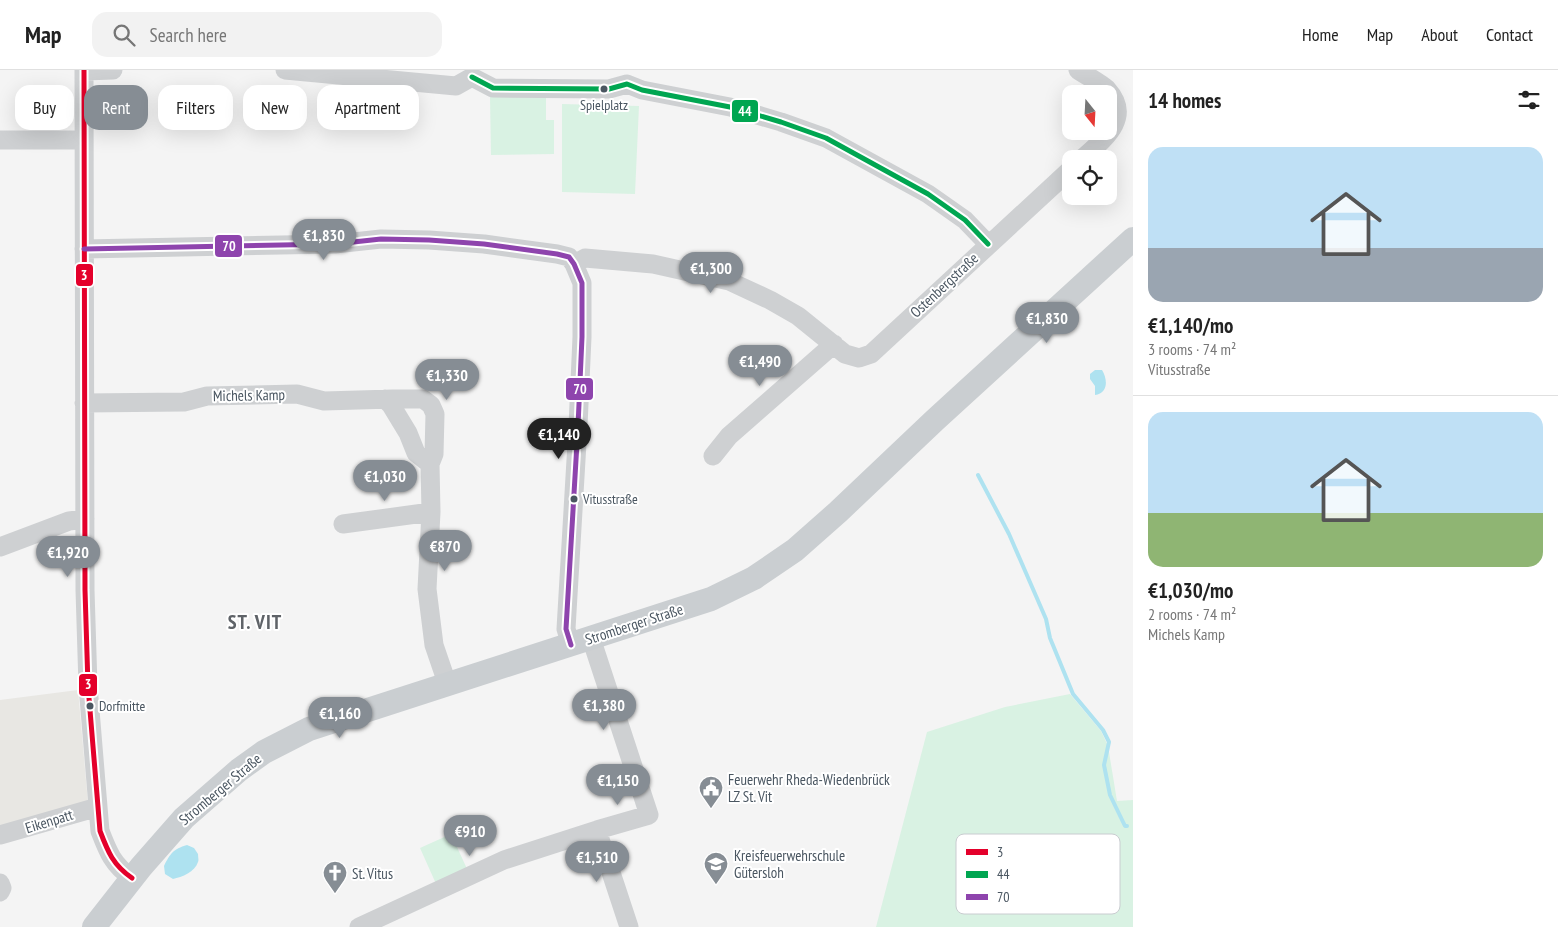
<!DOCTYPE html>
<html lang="en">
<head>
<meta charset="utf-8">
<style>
  :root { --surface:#fff; --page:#f2f2f2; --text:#222; --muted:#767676; --line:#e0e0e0; --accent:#868d94 }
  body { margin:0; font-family:"PT Sans Narrow",sans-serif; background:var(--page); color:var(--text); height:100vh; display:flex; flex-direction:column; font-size:19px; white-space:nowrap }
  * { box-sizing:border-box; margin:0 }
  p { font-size:16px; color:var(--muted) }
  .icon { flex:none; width:28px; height:28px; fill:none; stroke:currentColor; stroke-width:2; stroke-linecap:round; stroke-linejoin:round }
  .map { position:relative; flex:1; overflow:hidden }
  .sheet { display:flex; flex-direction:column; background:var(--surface); width:425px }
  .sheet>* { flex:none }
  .banner { position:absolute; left:15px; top:15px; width:475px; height:45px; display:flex; gap:10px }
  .needle { width:32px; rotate:162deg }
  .fabs { position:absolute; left:1062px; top:15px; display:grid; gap:10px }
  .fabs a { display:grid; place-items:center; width:55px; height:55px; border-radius:10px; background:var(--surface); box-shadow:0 5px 20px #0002; font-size:25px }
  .price { position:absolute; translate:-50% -42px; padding:0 11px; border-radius:18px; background:var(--accent); color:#fff; font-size:16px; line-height:32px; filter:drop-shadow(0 1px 2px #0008) }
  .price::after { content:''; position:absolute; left:50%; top:30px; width:15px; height:11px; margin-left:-8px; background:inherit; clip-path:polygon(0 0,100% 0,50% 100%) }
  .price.current { background:#222; color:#fff }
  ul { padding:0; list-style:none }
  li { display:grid; align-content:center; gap:10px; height:265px; padding:0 15px }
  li+li { border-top:1px solid var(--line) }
  li span { display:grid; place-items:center; height:155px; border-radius:15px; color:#555 }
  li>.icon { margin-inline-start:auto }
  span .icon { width:90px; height:90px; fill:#fffc; stroke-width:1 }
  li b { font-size:21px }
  h2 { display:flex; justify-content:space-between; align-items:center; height:60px; padding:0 15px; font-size:21px }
  .chip { padding:0 18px; border-radius:15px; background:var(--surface); box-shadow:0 5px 20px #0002; font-size:18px; line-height:45px }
  .chip.current { background:var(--accent); color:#fff }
  header { display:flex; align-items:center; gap:30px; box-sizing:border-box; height:70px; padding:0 25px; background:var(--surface); border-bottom:1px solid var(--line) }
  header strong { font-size:24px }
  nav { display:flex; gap:28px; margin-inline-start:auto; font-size:18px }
  .search { width:350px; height:45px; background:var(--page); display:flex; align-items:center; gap:12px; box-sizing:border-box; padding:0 18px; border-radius:15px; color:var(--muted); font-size:19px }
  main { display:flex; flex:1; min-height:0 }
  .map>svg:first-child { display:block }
  .commercial { fill:#e8e7e3 }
  .green { fill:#d9f2e3 }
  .water { fill:#aee2f0 }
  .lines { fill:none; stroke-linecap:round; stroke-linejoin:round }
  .stream { stroke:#aee2f0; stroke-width:4 }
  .minor { stroke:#ced0d2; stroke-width:19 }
  .major { stroke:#caced1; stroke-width:24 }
  .bus-1-casing { stroke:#fff; stroke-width:9 }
  .bus-2-casing { stroke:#fff; stroke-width:9 }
  .bus-3-casing { stroke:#fff; stroke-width:9 }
  .bus-1 { stroke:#e4002b; stroke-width:5 }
  .bus-2 { stroke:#00a651; stroke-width:5 }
  .bus-3 { stroke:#8e44ad; stroke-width:5 }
  .bus-dot { fill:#4a5661; stroke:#fff; stroke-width:2 }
  .labels { text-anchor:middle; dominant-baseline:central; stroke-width:4; stroke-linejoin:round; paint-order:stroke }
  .bus-label { font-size:14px; fill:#4a5661; stroke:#fff; text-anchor:start }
  .street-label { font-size:15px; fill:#4a5661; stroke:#fff }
  .poi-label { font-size:15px; fill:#4a5661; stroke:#fff; text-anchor:start }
  .district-label { font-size:20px; font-weight:bold; letter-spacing:1px; fill:#5f6368; stroke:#fff }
  .key { fill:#fff; stroke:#c9ccd0; stroke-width:1 }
  .key-label { font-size:14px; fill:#4a5661 }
  .line-badge { stroke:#fff; stroke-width:2 }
  .badge-label { font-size:14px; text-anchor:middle; font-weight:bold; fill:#fff }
</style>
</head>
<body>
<header>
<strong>Map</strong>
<div class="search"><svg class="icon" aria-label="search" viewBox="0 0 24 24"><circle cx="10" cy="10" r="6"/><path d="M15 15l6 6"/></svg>Search here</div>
<nav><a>Home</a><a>Map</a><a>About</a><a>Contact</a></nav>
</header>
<main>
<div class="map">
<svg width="1133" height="857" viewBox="0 0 1133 857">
  <rect width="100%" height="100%" fill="#f4f4f4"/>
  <path class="commercial" d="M78 620 88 733 0 759V630Z"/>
  <path class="green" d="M490 27H546V50H554V84L491 85Z
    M562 34 639 36 635 124 562 122Z
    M1070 624 1101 661 1108 676 1117 731 1133 730V857H876L927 662 1005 637Z
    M451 764 468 801 437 816 420 778Z"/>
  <path class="water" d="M1095 300H1102C1108 310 1108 323 1095 325V316L1090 309V304Z
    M187 775 194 778 198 784C198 787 199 790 198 792 195 802 182 807 173 809L165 804 164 796C170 784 173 779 187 775Z"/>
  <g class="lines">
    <path class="stream" d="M978 405 1009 464 1046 549 1050 568 1073 624 1103 660 1109 672 1104 695 1110 725 1125 756H1127"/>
    <path class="minor" d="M84 0 85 520 88 616 100 761C108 782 113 795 132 808
      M285 0 456 16 472 7
      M1078 0C1087 6 1099 12 1107 19 1133 48 1104 69 1082 89
      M84 1 113 0
      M472 7 493 18 609 19 627 14 642 20 730 37 781 52 826 68 928 124 965 150 988 174
      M0 70H84
      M84 179 335 174 381 169 429 170 484 174 557 184 569 187 574 194 582 213V267L578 356 566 559 571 575
      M574 194 585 188 653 194 729 211 770 230 798 246 845 284 859 288 871 284 1071 99
      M385 329 391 335 408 363 416 383 430 394
      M84 333 184 332 207 326 297 324 324 331 393 329H423L431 335 435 344 434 384 430 394 431 442 427 519 434 575 447 613
      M713 386 729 366 834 274
      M343 454 431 442
      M0 477 69 451 85 449
      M597 760 629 857
      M0 765 98 737
      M0 813 2 818 0 822
      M359 857 504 790 597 760 649 745 591 568"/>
    <path class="major" d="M94 857 141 797 184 748 239 700 264 682 309 659 711 529 754 508 795 480 838 442 935 350 1133 169"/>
    <defs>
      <path id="bus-1" d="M84 0 85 520 88 616 100 761C108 782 113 795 132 808"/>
      <path id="bus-2" d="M472 7 493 18 609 19 627 14 642 20 730 37 781 52 826 68 928 124 965 150 988 174"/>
      <path id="bus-3" d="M84 179 335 174 381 169 429 170 484 174 557 184 569 187 574 194 582 213V267L578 356 566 559 571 575"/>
    </defs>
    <use href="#bus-1" class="bus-1-casing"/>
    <use href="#bus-2" class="bus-2-casing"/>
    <use href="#bus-3" class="bus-3-casing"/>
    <use href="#bus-1" class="bus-1"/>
    <use href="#bus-2" class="bus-2"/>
    <use href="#bus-3" class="bus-3"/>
  </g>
  <defs>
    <symbol id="civic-pin" viewBox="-11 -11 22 30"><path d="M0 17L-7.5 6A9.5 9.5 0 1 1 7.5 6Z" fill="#868d94" stroke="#fff"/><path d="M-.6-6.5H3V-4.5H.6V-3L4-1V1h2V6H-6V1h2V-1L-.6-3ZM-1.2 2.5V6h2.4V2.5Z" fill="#fff"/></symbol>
    <symbol id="school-pin" viewBox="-11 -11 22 30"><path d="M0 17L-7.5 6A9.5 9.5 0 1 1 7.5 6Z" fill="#868d94" stroke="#fff"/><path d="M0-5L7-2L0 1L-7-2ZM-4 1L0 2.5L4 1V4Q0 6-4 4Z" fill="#fff"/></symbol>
    <symbol id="church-pin" viewBox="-11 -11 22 30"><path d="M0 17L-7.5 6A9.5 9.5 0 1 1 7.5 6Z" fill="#868d94" stroke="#fff"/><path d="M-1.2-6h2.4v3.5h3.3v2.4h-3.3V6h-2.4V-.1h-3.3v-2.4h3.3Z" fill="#fff"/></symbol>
  </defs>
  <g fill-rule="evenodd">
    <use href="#civic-pin" x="697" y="704" width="28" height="38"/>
    <use href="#school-pin" x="702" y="780" width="28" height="38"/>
    <use href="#church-pin" x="321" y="789" width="28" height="38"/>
  </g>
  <g class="bus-dot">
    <circle cx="604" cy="19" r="4.5"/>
    <circle cx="574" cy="429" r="4.5"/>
    <circle cx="90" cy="636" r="4.5"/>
  </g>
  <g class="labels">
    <g class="bus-label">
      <text x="604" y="35" text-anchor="middle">Spielplatz</text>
      <text x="583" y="429">Vitusstraße</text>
      <text x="99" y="636">Dorfmitte</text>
    </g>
    <g class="street-label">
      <text transform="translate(944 215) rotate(-43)">Ostenbergstraße</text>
      <text transform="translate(249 325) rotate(-1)">Michels Kamp</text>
      <text transform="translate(634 554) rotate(-18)">Stromberger Straße</text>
      <text transform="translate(220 719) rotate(-40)">Stromberger Straße</text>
      <text transform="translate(49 751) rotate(-17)">Eikenpatt</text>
    </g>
    <g class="poi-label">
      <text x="728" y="709">Feuerwehr Rheda-Wiedenbrück<tspan x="728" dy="17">LZ St. Vit</tspan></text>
      <text x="734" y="785">Kreisfeuerwehrschule<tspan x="734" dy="17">Gütersloh</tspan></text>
      <text x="352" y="803">St. Vitus</text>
    </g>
    <g class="district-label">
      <text x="255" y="552">ST. VIT</text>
    </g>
  </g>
  <rect x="956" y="764" width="164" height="80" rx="8" class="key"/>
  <rect x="966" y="779" width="22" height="6" fill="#e4002b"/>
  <rect x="966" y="801" width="22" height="7" fill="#00a651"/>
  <rect x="966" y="824" width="22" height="6" fill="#8e44ad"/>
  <g class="key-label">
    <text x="997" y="787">3</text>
    <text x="997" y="809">44</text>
    <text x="997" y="832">70</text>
  </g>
  <g class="line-badge">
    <rect x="731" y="29" width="28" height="24" rx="5" fill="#00a651"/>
    <rect x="214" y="164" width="29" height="24" rx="5" fill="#8e44ad"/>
    <rect x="75" y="193" width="19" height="24" rx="5" fill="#e4002b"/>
    <rect x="565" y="307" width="29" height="24" rx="5" fill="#8e44ad"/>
    <rect x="78" y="603" width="20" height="24" rx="5" fill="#e4002b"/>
  </g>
  <g class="badge-label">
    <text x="745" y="46">44</text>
    <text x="229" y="181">70</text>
    <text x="84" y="210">3</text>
    <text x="580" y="324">70</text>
    <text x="88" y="619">3</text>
  </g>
</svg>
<div class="fabs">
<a><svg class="needle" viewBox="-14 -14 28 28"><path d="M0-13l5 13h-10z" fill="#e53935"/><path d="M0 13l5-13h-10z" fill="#767676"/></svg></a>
<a><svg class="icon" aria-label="locate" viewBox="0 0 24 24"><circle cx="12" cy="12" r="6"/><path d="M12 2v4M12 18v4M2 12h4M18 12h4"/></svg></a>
</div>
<b class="price" style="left:324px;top:191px">€1,830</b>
<b class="price" style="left:711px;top:224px">€1,300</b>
<b class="price" style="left:1047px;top:274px">€1,830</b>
<b class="price" style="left:760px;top:317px">€1,490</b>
<b class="price" style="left:447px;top:331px">€1,330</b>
<b class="price current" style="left:559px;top:390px">€1,140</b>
<b class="price" style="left:385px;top:432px">€1,030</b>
<b class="price" style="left:445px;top:502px">€870</b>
<b class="price" style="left:68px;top:508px">€1,920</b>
<b class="price" style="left:604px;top:661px">€1,380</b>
<b class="price" style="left:340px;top:669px">€1,160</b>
<b class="price" style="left:618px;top:736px">€1,150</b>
<b class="price" style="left:470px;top:787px">€910</b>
<b class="price" style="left:597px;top:813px">€1,510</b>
<div class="banner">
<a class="chip">Buy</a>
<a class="chip current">Rent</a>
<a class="chip">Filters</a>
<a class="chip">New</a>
<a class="chip">Apartment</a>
</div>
</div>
<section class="sheet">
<h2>14 homes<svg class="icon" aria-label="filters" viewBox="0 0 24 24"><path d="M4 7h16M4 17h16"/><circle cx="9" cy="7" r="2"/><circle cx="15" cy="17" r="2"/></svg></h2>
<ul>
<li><span style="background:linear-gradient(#bfe0f5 65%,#9aa5b1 0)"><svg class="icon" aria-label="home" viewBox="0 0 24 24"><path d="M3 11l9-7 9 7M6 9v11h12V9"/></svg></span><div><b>€1,140/mo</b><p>3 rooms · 74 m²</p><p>Vitusstraße</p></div></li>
<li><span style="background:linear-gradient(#bfe0f5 65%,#8fb573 0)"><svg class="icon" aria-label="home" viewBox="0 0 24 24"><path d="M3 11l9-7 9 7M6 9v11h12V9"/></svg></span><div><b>€1,030/mo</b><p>2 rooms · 74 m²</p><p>Michels Kamp</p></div></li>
</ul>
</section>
</main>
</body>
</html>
